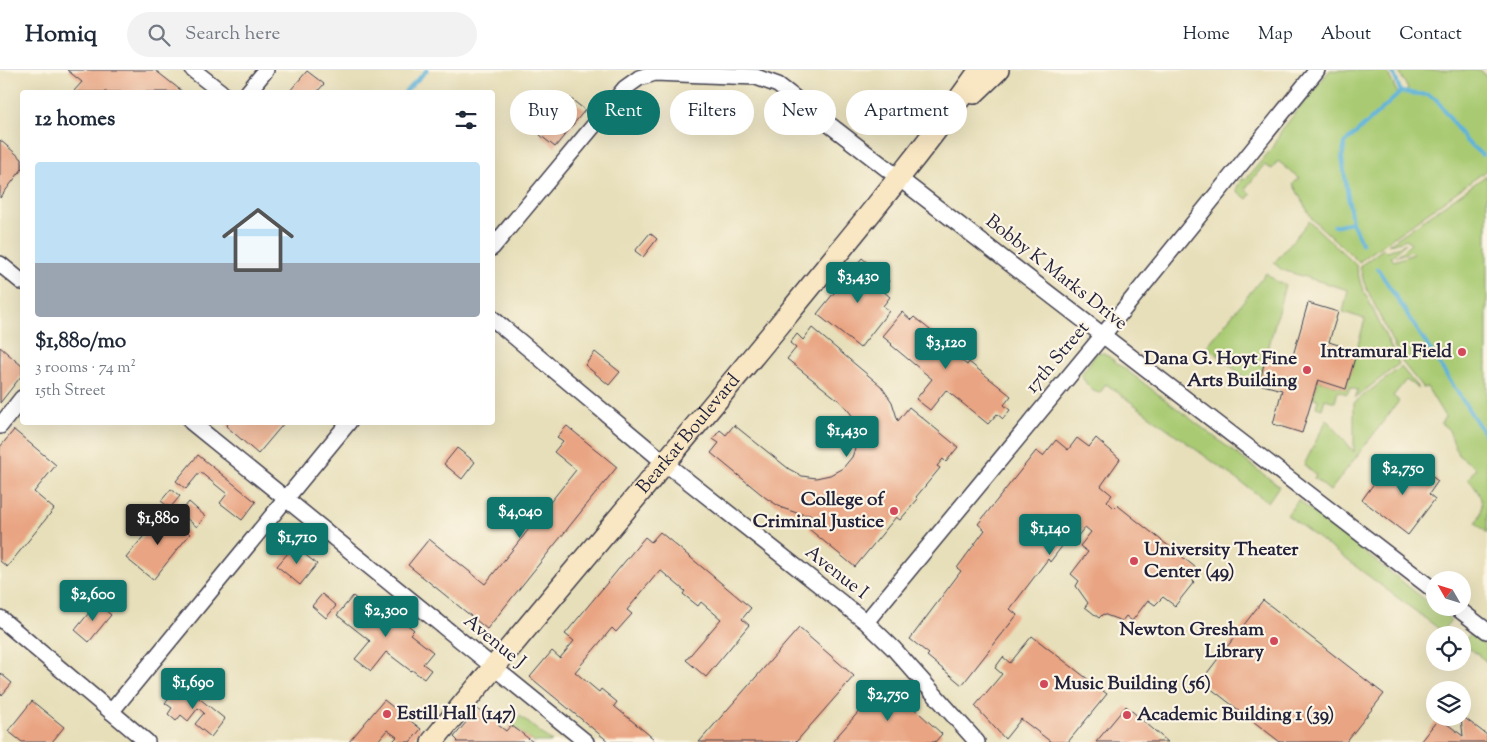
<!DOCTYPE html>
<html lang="en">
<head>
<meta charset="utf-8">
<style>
  :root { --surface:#fff; --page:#f2f2f3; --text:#1f2937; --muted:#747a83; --line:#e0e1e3; --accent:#0f766e }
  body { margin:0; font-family:"Sorts Mill Goudy",serif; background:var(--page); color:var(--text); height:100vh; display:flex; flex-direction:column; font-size:19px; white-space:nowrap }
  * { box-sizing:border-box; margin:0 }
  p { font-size:16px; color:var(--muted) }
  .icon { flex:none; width:28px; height:28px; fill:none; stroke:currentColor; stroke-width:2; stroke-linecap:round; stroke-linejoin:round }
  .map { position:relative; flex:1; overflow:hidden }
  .details { position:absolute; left:20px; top:20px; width:475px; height:335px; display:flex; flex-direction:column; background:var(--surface); border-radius:5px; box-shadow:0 5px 20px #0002 }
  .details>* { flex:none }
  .guide { position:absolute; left:510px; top:20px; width:475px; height:45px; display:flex; gap:10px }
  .needle { width:32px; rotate:309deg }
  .controls { position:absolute; left:1426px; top:501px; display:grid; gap:10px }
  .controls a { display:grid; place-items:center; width:45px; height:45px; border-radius:50%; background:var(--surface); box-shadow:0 5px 20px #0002; font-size:25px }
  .price { position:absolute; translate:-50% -42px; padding:0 11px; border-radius:5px; background:var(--accent); color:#fff; font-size:16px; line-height:32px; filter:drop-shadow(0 1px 2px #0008) }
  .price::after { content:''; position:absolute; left:50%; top:30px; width:15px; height:11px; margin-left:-8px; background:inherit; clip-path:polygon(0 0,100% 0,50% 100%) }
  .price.on { background:#222; color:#fff }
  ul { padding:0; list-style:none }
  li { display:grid; align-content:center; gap:10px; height:265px; padding:0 15px }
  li+li { border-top:1px solid var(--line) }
  li span { display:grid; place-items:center; height:155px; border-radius:5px; color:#555 }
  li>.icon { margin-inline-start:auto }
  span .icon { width:90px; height:90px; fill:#fffc; stroke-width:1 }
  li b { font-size:21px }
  h2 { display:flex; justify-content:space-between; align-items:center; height:60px; padding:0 15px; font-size:21px }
  .pill { padding:0 18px; border-radius:22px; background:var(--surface); box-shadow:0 5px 20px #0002; font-size:18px; line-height:45px }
  .pill.on { background:var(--accent); color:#fff }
  header { display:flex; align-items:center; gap:30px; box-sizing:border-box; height:70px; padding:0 25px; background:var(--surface); border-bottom:1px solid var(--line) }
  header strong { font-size:24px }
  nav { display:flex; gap:28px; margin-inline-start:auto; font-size:18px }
  .search { width:350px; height:45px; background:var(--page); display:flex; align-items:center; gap:12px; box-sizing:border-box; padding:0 18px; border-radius:28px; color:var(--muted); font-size:19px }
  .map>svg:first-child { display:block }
  .green { fill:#a9ca72; stroke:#667656 }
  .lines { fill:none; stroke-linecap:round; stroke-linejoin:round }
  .stream { stroke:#5db3da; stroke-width:4 }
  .building { fill:#e9a583 }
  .street-casing { stroke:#403e4e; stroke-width:18 }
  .secondary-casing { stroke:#403e4e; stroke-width:24 }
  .street { stroke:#fff; stroke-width:15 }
  .secondary { stroke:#f9e7c3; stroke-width:21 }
  .poi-dot { fill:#d1495b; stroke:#fcf5e5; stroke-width:2 }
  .labels { text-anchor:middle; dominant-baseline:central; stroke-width:4.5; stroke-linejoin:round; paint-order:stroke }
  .street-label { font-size:19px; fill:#22223b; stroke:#fcf5e5 }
  .poi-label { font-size:19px; font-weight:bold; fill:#22223b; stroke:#fcf5e5; text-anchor:end }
</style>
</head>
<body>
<header>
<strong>Homiq</strong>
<div class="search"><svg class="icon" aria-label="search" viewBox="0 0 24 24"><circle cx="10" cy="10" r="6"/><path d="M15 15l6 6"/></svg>Search here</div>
<nav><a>Home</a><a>Map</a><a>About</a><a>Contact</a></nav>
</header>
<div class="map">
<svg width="1487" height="672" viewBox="0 0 1487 672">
  <rect width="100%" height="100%" fill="#fcf5e5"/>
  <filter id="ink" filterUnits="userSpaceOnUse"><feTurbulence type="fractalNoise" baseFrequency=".02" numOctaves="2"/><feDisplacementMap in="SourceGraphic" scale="10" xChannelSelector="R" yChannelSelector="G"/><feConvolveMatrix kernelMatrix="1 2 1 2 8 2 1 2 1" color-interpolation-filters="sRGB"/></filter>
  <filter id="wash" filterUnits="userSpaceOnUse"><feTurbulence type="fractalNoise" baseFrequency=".0096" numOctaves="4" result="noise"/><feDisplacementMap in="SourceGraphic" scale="20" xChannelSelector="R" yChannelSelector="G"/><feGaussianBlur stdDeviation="1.12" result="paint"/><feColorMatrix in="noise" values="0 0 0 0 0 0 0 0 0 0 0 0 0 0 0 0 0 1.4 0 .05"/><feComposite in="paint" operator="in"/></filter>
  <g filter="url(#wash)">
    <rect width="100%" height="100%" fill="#e7dfba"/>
    <path class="green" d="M1330 0H1386L1398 24 1404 23 1408 19 1398 0H1481L1487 8V100L1359 192 1312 149 1293 114 1299 108 1278 91 1272 99 1264 95 1245 119 1251 124 1247 129 1237 121V117L1242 109H1246L1274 76 1281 61Z
      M1487 105V463L1476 453C1487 436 1481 423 1468 409L1476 398 1458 385 1449 360 1441 353 1445 347 1427 317 1423 318 1402 292 1364 213 1360 196 1383 179 1386 182 1406 173 1391 187 1394 191 1413 184 1411 181 1395 187 1411 174 1407 169 1388 175Z
      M1309 151 1356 195 1361 215 1399 294 1355 328 1358 320 1350 318 1347 324 1338 321 1335 332 1325 329 1322 339 1316 337 1318 329 1313 328 1318 310 1346 319 1365 249 1343 242 1348 220 1282 200 1274 193Z
      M1266 203 1276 211 1285 215 1259 314 1247 310 1207 276Z
      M1099 282 1104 283 1279 416 1268 432 1106 314 1100 323C1090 322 1086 313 1081 305L1096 284Z
      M1401 297 1419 319 1406 310 1393 326 1399 331 1330 421 1314 408 1316 405 1304 395 1327 349 1354 382V333Z
      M1298 430 1451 550 1442 561 1287 445Z
      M1470 564 1487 577V592L1463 573Z
      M520 646 552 672H533L512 655Z"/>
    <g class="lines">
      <path class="stream" d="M1392 0 1401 22
        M405 22 427 0
        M1334 156 1352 152
        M1362 174 1352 152 1342 88 1345 73 1401 22 1428 25 1437 30 1465 70 1482 85
        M1378 199 1487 368"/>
    </g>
    <g id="blocks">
      <path class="building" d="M67 0H155L183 22H73L82 12Z
        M307 1 324 14 317 22H289Z
        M570 28 585 40 555 77 540 65Z
        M0 70 22 89V99L0 128Z
        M650 163 657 169 643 187 635 181Z
        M862 188 889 211 882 220 890 227 883 236 889 241 860 278 817 244Z
        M1308 233 1338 242 1329 272 1357 281 1346 319 1318 310 1302 363 1273 354 1282 320 1259 314 1267 282 1292 289Z
        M902 242 911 250 914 247 956 281 953 284 967 295 969 292 1011 326 1004 335 1010 340 1003 349 997 344 988 354 946 320 930 340 916 329 932 309 891 275 892 274 882 266Z
        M812 258 881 316 892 332 898 351 909 337 958 377 946 392 943 389 937 396 940 398 916 427 918 429 900 450 896 447 855 497 809 459 819 446 800 444 782 438 766 428 711 383 719 373 713 369 720 360 726 365 734 355 789 399 802 406 816 408 830 405 843 398 852 387 857 373V358L851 344 842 333 787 289 796 278 790 273 797 264 803 270Z
        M0 277 22 296V305L0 333Z
        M595 282 620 302 609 315 585 295Z
        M229 352H285L258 384 226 356Z
        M567 356 617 397 487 559 408 495 429 469 485 514 576 400 554 382 563 371 557 367Z
        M14 360 56 395 34 422 54 439 7 497 0 491V377Z
        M1077 368 1089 377 1096 368 1120 389 1101 416 1112 425 1107 431 1114 438 1117 435 1200 501 1192 510 1194 512 1175 536 1163 527 1155 535 1148 530 1132 551 1126 546 1122 551 1103 544 1099 548 1085 537 1088 533 1076 516 1079 511 1071 504 1088 482 1080 476 1091 462 1085 457 1077 467 1068 460 1060 471 1063 475 1050 492 1048 489 1010 539 1017 545 962 615 927 586 929 584 910 569 961 501 957 498 985 460 978 454 1036 381 1043 386 1056 370 1068 380Z
        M457 378 475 392 462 409 444 394Z
        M198 385 256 432 242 450 220 433 227 424 200 402 186 419 176 411Z
        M1406 387 1438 411 1429 424 1435 429 1408 465 1362 430 1380 405 1388 410Z
        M171 419 180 426 170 438 161 431Z
        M189 432 205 446 197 457 180 443Z
        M163 442 190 464 153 510 126 488Z
        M660 462 751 538 742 549 749 555 706 607 686 590 721 549 701 532 698 536 683 524 685 521 660 500 627 540 632 544 616 562 612 558 575 602 599 622 601 619 617 632 614 636 654 669 651 672H609L530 607 552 581 560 588 574 571 565 564 645 467 651 472Z
        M294 476 317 494 300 515 277 496Z
        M322 524 336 536 326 548 312 536Z
        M353 526 377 546 383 539 397 551 399 548 414 560 410 564 433 582 423 594 431 600 424 609 412 600 411 601 386 582 371 601 355 589 370 571 337 545Z
        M1263 530 1384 624 1346 672H1280L1201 611Z
        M97 533 111 545 89 572 75 560Z
        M799 558 854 606 796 672H699Z
        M1032 566 1107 624 1068 672H1051L1021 649 1005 669 975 636 1002 604 995 598 1003 587 1010 593Z
        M0 603 12 613 2 625 0 623Z
        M885 612 942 664 935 672H832Z
        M180 613 225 649 211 667 195 654 204 643 198 638 188 651 181 645 176 651 168 644 172 638 165 633Z
        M384 630 421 659 410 672H392L397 667 387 660 377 672H349Z
        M32 631 64 657 52 672H22L8 661Z
        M1126 636 1168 672H1096Z
        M477 639 488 648 493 642 498 646 496 648 501 652 498 655 506 661 511 655 533 672H457L458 671 454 667Z
        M1462 646 1487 665V672H1420L1439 648 1463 666 1461 648Z"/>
    </g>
  </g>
  <g filter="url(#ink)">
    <use href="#blocks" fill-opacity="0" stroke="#403e4e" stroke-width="1"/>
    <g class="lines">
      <defs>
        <path id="street" d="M193 0 221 22
          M248 22 266 0
          M492 178 625 18 639 8 655 3 756 7 778 15 1435 521
          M0 194 22 212
          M492 248 665 393 866 552 894 579 977 672
          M191 352 586 672
          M0 356 22 328
          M1457 538 1487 561
          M0 548 147 672
          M866 552 1103 265 1317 0
          M111 642 349 352"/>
        <g id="secondary">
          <path d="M974 23 998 0"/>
          <path id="s1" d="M432 672C550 528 671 387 789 243 854 163 921 84 980 0"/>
        </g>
      </defs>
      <use href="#street" class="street-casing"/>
      <use href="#secondary" class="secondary-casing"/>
      <use href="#street" class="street"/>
      <use href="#secondary" class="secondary"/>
    </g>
  </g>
  <g class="poi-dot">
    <circle cx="1462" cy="282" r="5"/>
    <circle cx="1307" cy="300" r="5"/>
    <circle cx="894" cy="441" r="5"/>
    <circle cx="1134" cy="491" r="5"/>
    <circle cx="1274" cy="571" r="5"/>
    <circle cx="1044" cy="614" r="5"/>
    <circle cx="387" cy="644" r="5"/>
    <circle cx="1127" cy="645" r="5"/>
  </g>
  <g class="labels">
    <g class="street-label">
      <text transform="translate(1056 203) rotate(38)">Bobby K Marks Drive</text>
      <text transform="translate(1058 288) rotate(-50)">17th Street</text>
      <text stroke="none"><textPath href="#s1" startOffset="401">Bearkat Boulevard</textPath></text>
      <text transform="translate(836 503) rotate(38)">Avenue I</text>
      <text transform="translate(494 572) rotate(39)">Avenue J</text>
    </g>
    <g class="poi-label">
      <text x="1452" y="282">Intramural Field</text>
      <text x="1297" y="289">Dana G. Hoyt Fine<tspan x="1297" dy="22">Arts Building</tspan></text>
      <text x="884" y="430">College of<tspan x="884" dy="22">Criminal Justice</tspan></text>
      <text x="1144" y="480" text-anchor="start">University Theater<tspan x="1144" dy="22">Center (49)</tspan></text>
      <text x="1264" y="560">Newton Gresham<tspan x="1264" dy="22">Library</tspan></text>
      <text x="1054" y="614" text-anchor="start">Music Building (56)</text>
      <text x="397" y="644" text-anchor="start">Estill Hall (147)</text>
      <text x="1137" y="645" text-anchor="start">Academic Building 1 (39)</text>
    </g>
  </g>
</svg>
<div class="controls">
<a><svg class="needle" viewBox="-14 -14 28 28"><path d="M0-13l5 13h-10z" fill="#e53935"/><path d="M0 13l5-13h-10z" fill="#747a83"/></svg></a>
<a><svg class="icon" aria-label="locate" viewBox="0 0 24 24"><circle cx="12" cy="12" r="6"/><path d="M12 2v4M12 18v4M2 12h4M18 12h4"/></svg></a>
<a><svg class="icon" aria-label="layers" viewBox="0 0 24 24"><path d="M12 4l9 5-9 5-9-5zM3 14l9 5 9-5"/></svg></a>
</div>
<b class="price" style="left:858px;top:234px">$3,430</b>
<b class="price" style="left:946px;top:300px">$3,120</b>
<b class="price" style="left:847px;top:388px">$1,430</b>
<b class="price" style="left:1403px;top:426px">$2,750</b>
<b class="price" style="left:520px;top:469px">$4,040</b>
<b class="price on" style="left:158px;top:476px">$1,880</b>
<b class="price" style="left:1050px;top:486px">$1,140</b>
<b class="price" style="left:297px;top:495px">$1,710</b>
<b class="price" style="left:93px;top:552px">$2,600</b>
<b class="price" style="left:386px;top:568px">$2,300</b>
<b class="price" style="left:193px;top:640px">$1,690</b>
<b class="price" style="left:888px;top:652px">$2,750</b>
<div class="guide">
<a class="pill">Buy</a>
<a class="pill on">Rent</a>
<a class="pill">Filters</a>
<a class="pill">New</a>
<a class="pill">Apartment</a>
</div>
<section class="details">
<h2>12 homes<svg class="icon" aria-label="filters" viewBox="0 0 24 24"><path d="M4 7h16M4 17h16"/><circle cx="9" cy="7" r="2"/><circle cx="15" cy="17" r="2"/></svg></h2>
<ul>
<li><span style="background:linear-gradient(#bfe0f5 65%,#9aa5b1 0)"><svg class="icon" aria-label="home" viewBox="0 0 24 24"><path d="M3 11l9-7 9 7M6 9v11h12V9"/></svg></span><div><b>$1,880/mo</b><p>3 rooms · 74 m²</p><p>15th Street</p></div></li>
</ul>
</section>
</div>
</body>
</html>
